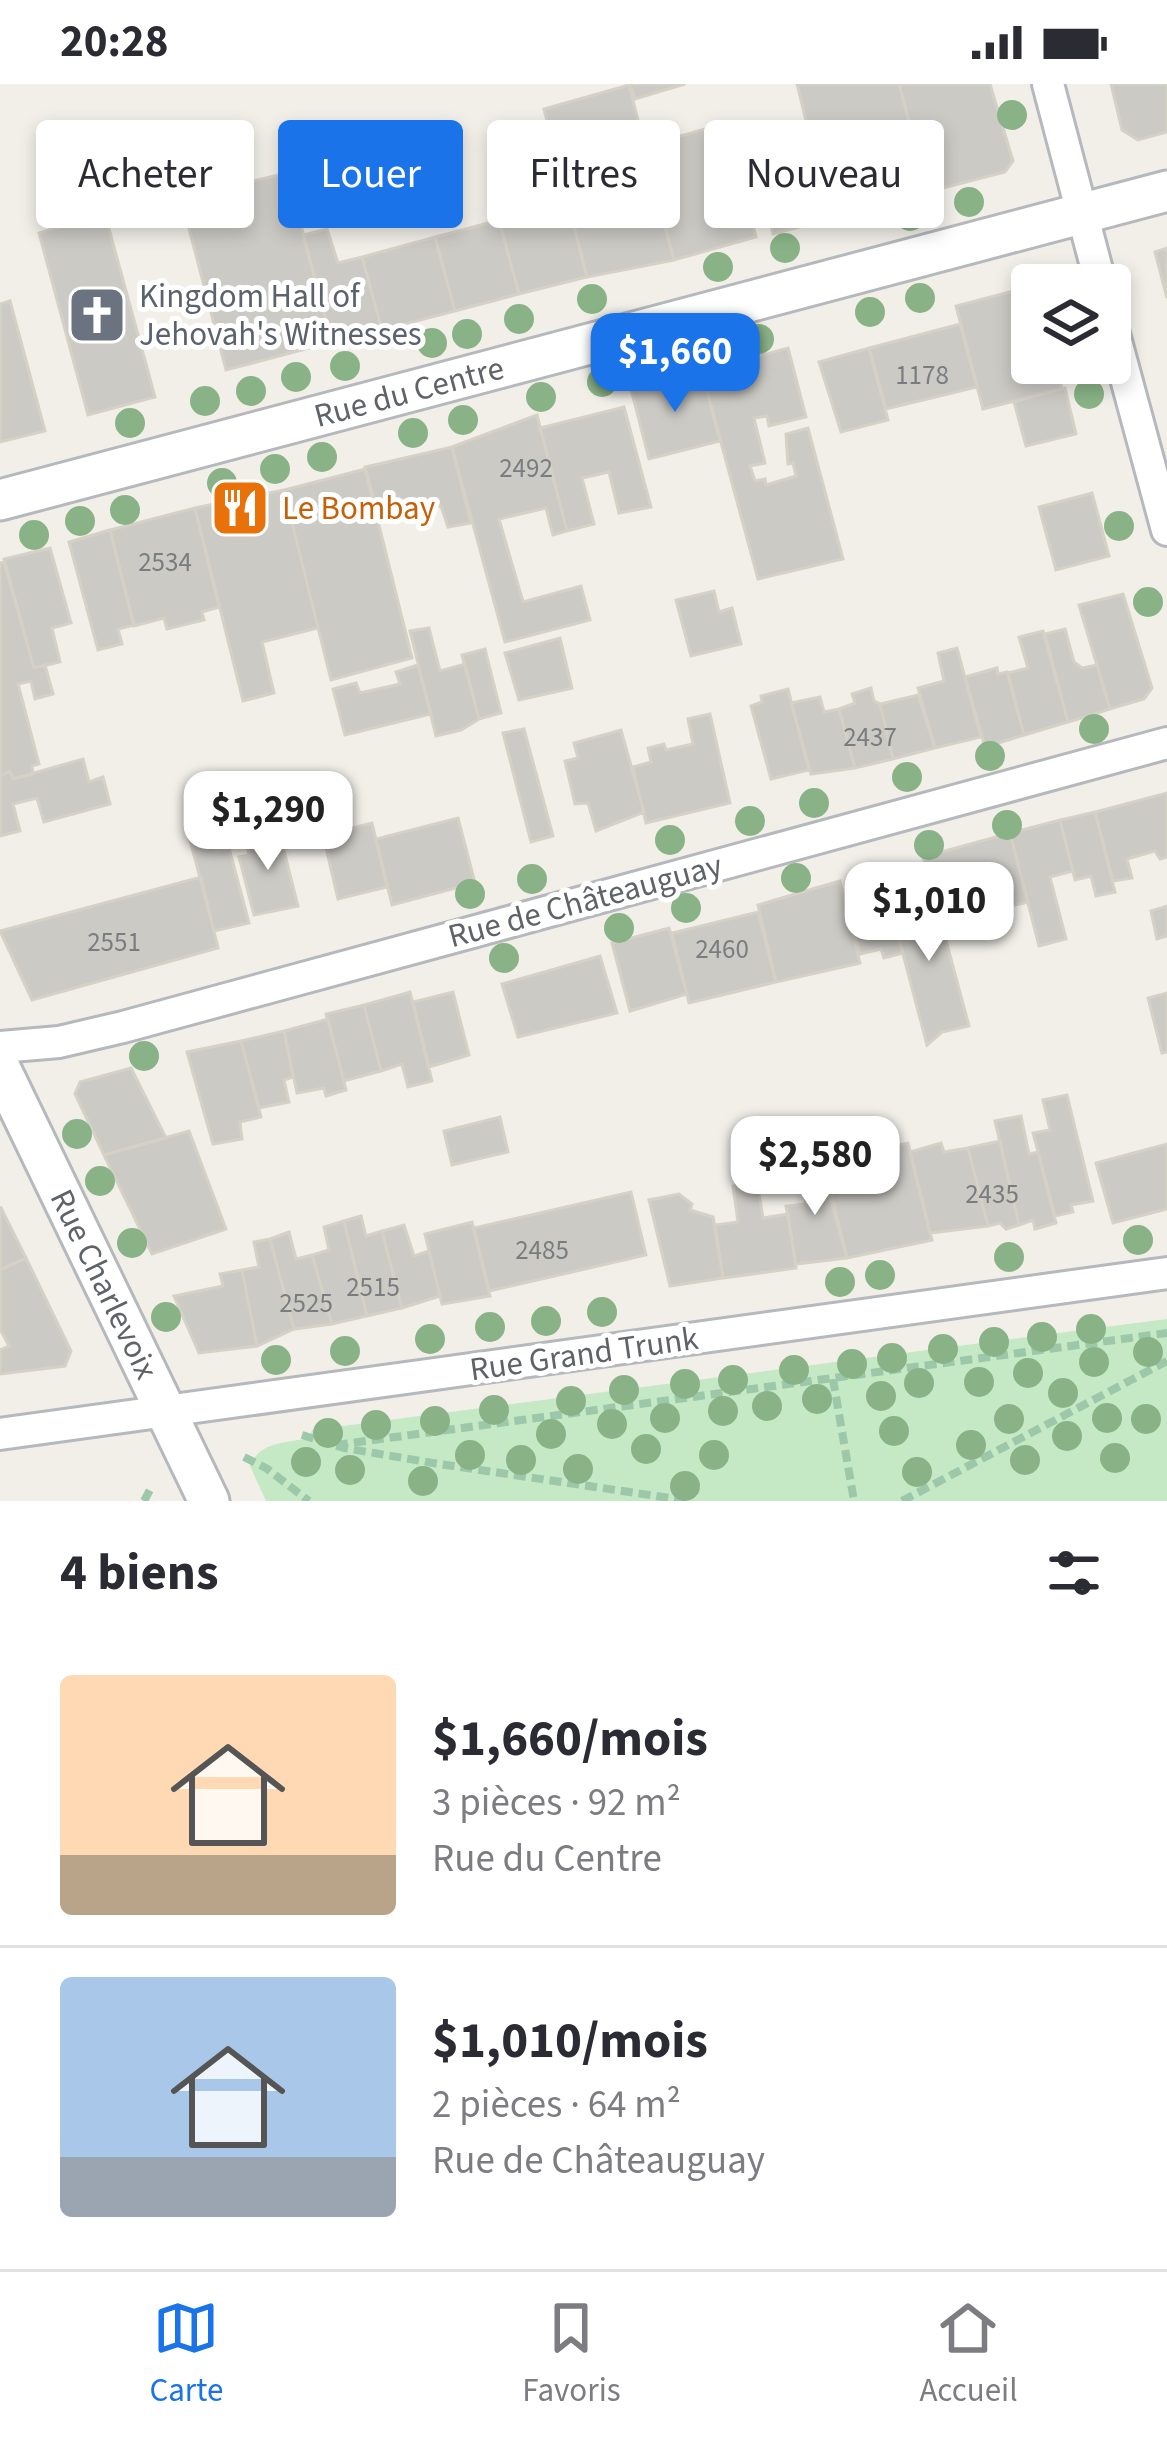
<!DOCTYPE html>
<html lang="fr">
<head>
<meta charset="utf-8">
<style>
  :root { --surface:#fff; --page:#f7f7f7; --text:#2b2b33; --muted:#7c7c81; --line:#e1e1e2; --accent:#1a73e8 }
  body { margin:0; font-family:"Source Sans 3",sans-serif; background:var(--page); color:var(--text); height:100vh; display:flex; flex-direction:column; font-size:45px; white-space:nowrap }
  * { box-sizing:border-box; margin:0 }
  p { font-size:39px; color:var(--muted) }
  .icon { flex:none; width:66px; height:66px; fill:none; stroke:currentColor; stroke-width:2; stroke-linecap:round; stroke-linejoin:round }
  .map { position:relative; height:1417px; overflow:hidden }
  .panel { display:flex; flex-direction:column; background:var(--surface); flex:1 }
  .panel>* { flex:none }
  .top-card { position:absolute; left:36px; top:36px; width:1095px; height:108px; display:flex; gap:24px }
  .buttons { position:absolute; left:1011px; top:180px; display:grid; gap:24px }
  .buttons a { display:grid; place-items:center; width:120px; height:120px; border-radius:12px; background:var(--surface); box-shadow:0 6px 18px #0003; font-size:60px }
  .price { position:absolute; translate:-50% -102px; padding:0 27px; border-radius:24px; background:#fff; color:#222; font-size:39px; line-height:78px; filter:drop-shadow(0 3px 6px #0008) }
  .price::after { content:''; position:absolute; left:50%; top:72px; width:36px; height:27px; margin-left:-18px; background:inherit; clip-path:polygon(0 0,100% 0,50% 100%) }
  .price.selected { background:var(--accent); color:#fff }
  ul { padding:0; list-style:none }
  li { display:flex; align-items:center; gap:36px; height:300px; padding:0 60px }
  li+li { border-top:3px solid var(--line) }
  li span { display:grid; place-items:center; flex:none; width:336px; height:240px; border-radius:12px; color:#555 }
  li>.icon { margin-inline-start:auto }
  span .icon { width:144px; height:144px; fill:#fffc; stroke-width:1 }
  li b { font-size:51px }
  h2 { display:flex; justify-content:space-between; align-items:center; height:144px; padding:0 60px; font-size:51px }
  .tag { padding:0 42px; border-radius:12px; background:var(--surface); box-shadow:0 6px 18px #0003; font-size:42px; line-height:108px }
  .tag.selected { background:var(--accent); color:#fff }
  .status { display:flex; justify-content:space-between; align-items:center; height:84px; padding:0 60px; background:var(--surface); direction:ltr }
  .status svg { height:33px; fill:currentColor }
  .dock { display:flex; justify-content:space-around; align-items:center; height:168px; border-top:3px solid var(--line); background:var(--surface); font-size:33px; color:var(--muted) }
  .dock a { display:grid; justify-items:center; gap:6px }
  .dock .selected { color:var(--accent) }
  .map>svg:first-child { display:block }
  .green { fill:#c5e8c5 }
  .building { fill:#cccac5; stroke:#d6d1c6; stroke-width:3 }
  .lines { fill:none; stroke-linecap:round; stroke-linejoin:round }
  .minor-casing { stroke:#b5b8bc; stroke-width:36 }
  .tertiary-casing { stroke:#b5b8bc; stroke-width:45 }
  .path { stroke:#9cc7a9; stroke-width:8; stroke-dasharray:12 6; stroke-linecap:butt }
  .minor { stroke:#fff; stroke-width:30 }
  .tertiary { stroke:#fff; stroke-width:39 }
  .tree { fill:#89b387 }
  .labels { text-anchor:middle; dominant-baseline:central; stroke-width:10; stroke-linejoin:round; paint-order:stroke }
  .number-label { font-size:27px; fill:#7a7d7f }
  .worship-label { font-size:33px; fill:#5b616d; stroke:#fff; text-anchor:start }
  .street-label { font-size:33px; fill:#5f6368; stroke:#fff }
  .food-label { font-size:33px; fill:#c56008; stroke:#fff; text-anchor:start }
</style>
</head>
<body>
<div class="status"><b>20:28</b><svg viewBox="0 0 49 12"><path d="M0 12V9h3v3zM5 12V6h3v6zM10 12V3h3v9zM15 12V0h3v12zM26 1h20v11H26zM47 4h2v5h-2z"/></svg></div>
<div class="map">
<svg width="1167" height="1417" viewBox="0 0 1167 1417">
  <rect width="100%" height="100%" fill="#f1efe8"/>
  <path class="green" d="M1167 1235V1417H266L250 1382C260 1357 286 1359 310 1354L312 1346Z"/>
  <path class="building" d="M630 0H685L635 15Z
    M797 0H899L928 108 842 132 820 43 808 45Z
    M899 0H990L1013 77 1005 88 928 108Z
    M1111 0H1167V48L1138 56 1122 46Z
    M629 1 674 176 587 193 544 25Z
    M709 44 723 95 740 91 756 153 674 176 657 113 677 108 662 57Z
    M826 71 842 132 773 150 757 88Z
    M560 88 587 193 519 210 499 136 539 129 531 94Z
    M287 89 332 258 226 286 181 114Z
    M105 130 155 313 88 331 39 149Z
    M499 136 519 210 455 227 435 153Z
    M327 145 338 179 362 173 382 246 332 258 303 151Z
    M435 153 455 227 382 246 362 173Z
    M1167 164V214L1155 168Z
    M1032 202V279H1062L1057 282 1062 305 983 325 956 222Z
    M10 217 45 347 0 358V220Z
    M960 240 977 303 886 325 869 264Z
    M788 264 806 333 769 342 767 332 754 334 765 379 750 382 755 397 765 395 766 401 796 392 793 379 788 380 786 350 808 344 843 475 758 495 702 288Z
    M869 264 888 336 841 348 819 278Z
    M702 288 720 357 649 375 631 305Z
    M1065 304 1076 350 1026 362 1014 318Z
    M624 323 651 423 619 429 609 388 582 394 594 440 567 447 540 344Z
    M537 331 567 447 553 451 546 424 499 435 523 518 581 502 590 536 505 558 452 363Z
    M452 363 471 439 448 443 441 422 380 438 365 383Z
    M365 385 412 574 331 596 284 406Z
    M284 406 318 544 262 558 274 609 243 617 195 424Z
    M1092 409 1109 472 1056 486 1039 423Z
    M195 424 219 523 202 528 204 536 167 545 164 534 134 542 110 446Z
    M110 446 134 541 118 545 122 560 98 566 69 458Z
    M50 464 71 539 52 544 60 578 34 584 4 475Z
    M4 478 34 584 45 581 53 610 35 615 31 597 18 600 39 680 32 682 33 690 13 695 10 687 0 692V479Z
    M714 507 719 528 732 524 741 560 691 572 676 516Z
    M1123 510 1152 604 1144 615 1110 625 1079 521Z
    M429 544 440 587 465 580 479 635 461 646 436 652 410 547Z
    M1065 545 1074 578 1082 584 1097 581 1110 625 1068 638 1045 550Z
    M1043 547 1068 638 1024 651 1008 589 1028 584 1019 553Z
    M560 554 572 604 519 616 505 569Z
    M957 564 981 653 935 664 918 604 944 597 938 569Z
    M485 565 501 629 479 635 462 571Z
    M418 581 431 630 345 651 333 605 356 599 360 609 400 600 396 588Z
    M997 584 998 590 1007 588 1024 651 985 663 965 593Z
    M871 604 874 617 880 620 893 675 855 684 839 625 855 619 852 610Z
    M788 605 809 686 771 695 751 622 762 618 761 612Z
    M918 611 935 664 893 675 880 620Z
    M820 613 824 628 839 625 855 684 811 690 791 619Z
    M710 630 730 719 646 739 633 683 651 678 648 664 664 660 666 666 693 660 688 635Z
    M524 645 553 752 531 758 503 649Z
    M621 646 644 728 596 747 588 719 575 720 565 677 578 674 574 659Z
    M83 675 89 698 103 693 110 720 44 738 37 714 13 720 20 747 0 752V692L10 687 13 695Z
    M1167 709V773L1160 775 1155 767 1127 775 1132 794 1113 797 1095 728Z
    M1095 728 1115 808 1096 812 1091 792 1075 796 1060 736Z
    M458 734 475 799 392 821 376 755Z
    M1060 736 1073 787 1050 793 1066 855 1039 862 1010 749Z
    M372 739 387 803 338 815 323 751Z
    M278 743 298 822 254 831 239 773 249 771 245 751Z
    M210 747 216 767 229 764 249 839 214 847 189 752Z
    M1010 749 1028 818 941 837 923 773Z
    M201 793 218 864 32 916 0 847Z
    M840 797 860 879 776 898 758 821Z
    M886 804 903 869 884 874 881 865 860 870 845 815Z
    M933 808 969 942 942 948 927 961 888 813Z
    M1167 822V852L1157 855 1151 827Z
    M758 828 776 898 689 919 672 849Z
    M669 844 687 910 630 927 612 859Z
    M600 872 617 929 518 953 502 900Z
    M410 908 432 997 408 1003 402 980 381 987 364 921Z
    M453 908 469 971 429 983 413 918Z
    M1167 909V968L1162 969 1148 914Z
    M364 921 381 987 344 997 326 930Z
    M328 935 346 1006 326 1012 324 1004 297 1009 284 947Z
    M284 947 293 993 284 996 289 1018 259 1024 241 957Z
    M241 957 261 1033 240 1038 242 1055 213 1060 187 968Z
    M131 984 166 1054 104 1071 75 1010 80 998Z
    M1067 1011 1093 1117 1071 1121 1073 1128 1055 1132 1033 1049 1050 1046 1043 1016Z
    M1021 1032 1029 1070 1038 1068 1056 1139 1035 1145 1033 1136 1019 1141 995 1037Z
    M500 1033 508 1068 452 1081 444 1047Z
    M189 1047 226 1145 152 1170 104 1071Z
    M1000 1057 1019 1141 1006 1145 1000 1139 988 1142 968 1064Z
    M908 1059 932 1156 847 1174 824 1079Z
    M941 1059 944 1068 968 1064 988 1142 930 1149 910 1068Z
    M1167 1060V1125L1113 1139 1096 1079Z
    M818 1070 847 1174 796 1180 786 1122 806 1120 797 1074Z
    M757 1098 763 1134 788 1130 796 1184 723 1194 715 1141 738 1138 733 1102Z
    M631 1108 646 1171 489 1207 474 1144Z
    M679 1110 692 1120 690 1126 713 1133 723 1194 670 1202 649 1116Z
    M1 1124 26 1174 0 1186V1125Z
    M361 1132 366 1152 382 1147 402 1224 367 1232 344 1137Z
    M344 1137 367 1232 332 1240 312 1171 329 1166 324 1143Z
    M472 1138 490 1212 442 1220 425 1150Z
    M404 1141 414 1172 429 1167 440 1212 402 1224 382 1147Z
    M289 1148 296 1175 312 1171 332 1240 294 1245 270 1155Z
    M270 1155 294 1245 257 1262 242 1186 259 1183 254 1158Z
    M26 1174 71 1267 65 1282 0 1290V1266L9 1262 0 1245V1186Z
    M242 1186 257 1262 199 1269 174 1212 223 1202 220 1190Z"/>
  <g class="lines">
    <defs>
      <path id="minor" d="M1048 0 1101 201
        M1110 235 1167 446
        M0 963 59 958 123 943 1167 659
        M0 1350 1167 1189"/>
      <g id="tertiary">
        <path id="s1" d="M0 416 1167 107"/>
        <path id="s2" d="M0 984 209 1417"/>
      </g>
    </defs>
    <use href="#minor" class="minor-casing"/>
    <use href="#tertiary" class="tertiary-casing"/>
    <path class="path" d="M833 1295 854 1417
      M302 1351 344 1364 433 1379 690 1417
      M336 1361 1167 1249
      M244 1373 266 1384 309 1417
      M144 1417 151 1404
      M902 1417 1167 1277"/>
    <use href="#minor" class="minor"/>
    <use href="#tertiary" class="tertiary"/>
  </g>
  <g class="tree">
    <circle cx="1012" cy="31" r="15"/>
    <circle cx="969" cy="118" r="15"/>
    <circle cx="910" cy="132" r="15"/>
    <circle cx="785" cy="164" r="15"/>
    <circle cx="718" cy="183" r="15"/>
    <circle cx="920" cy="214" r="15"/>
    <circle cx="592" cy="215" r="15"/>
    <circle cx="870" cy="228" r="15"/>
    <circle cx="519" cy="235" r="15"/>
    <circle cx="467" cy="250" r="15"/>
    <circle cx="759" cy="255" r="15"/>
    <circle cx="432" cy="259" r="15"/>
    <circle cx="708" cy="271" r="15"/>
    <circle cx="345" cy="282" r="15"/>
    <circle cx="655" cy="282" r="15"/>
    <circle cx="296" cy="293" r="15"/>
    <circle cx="602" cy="298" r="15"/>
    <circle cx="251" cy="307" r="15"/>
    <circle cx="1089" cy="310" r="15"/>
    <circle cx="541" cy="313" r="15"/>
    <circle cx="205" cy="317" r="15"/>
    <circle cx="463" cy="336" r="15"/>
    <circle cx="130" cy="339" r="15"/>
    <circle cx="413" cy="349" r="15"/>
    <circle cx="322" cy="373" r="15"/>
    <circle cx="275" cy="385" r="15"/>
    <circle cx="222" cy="399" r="15"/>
    <circle cx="125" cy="426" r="15"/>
    <circle cx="80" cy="437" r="15"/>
    <circle cx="1119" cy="442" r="15"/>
    <circle cx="34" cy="451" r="15"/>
    <circle cx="1148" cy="518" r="15"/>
    <circle cx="1094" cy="645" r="15"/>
    <circle cx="990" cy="672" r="15"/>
    <circle cx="907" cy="693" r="15"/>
    <circle cx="814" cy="719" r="15"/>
    <circle cx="750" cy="737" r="15"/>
    <circle cx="1007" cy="741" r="15"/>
    <circle cx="670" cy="756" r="15"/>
    <circle cx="929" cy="761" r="15"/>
    <circle cx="796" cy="794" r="15"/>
    <circle cx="532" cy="795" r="15"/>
    <circle cx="470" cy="810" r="15"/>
    <circle cx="686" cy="824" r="15"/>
    <circle cx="619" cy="844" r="15"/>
    <circle cx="504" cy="874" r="15"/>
    <circle cx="144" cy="972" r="15"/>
    <circle cx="77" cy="1050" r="15"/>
    <circle cx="100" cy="1097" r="15"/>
    <circle cx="1138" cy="1156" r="15"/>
    <circle cx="132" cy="1159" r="15"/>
    <circle cx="1009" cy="1173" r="15"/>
    <circle cx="880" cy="1191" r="15"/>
    <circle cx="840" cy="1198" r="15"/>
    <circle cx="602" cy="1228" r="15"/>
    <circle cx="166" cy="1233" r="15"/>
    <circle cx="546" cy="1237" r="15"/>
    <circle cx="490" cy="1243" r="15"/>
    <circle cx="1091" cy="1245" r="15"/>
    <circle cx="1042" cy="1253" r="15"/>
    <circle cx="430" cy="1255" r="15"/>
    <circle cx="994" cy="1258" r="15"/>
    <circle cx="943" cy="1265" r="15"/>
    <circle cx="345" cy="1267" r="15"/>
    <circle cx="1148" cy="1268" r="15"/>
    <circle cx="892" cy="1274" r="15"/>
    <circle cx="276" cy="1276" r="15"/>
    <circle cx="1094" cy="1278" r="15"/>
    <circle cx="852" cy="1280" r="15"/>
    <circle cx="794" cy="1286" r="15"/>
    <circle cx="1028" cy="1289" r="15"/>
    <circle cx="733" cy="1296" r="15"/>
    <circle cx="979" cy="1298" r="15"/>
    <circle cx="919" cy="1299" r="15"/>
    <circle cx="685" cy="1300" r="15"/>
    <circle cx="624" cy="1306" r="15"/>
    <circle cx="1063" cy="1309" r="15"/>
    <circle cx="881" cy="1312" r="15"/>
    <circle cx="817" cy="1315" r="15"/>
    <circle cx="571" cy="1317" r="15"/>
    <circle cx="767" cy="1322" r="15"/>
    <circle cx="494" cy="1326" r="15"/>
    <circle cx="723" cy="1327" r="15"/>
    <circle cx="665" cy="1334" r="15"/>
    <circle cx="1107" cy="1334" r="15"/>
    <circle cx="1009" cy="1335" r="15"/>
    <circle cx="1146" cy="1335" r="15"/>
    <circle cx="435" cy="1337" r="15"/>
    <circle cx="612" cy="1340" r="15"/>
    <circle cx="376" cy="1341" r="15"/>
    <circle cx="894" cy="1347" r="15"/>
    <circle cx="328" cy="1349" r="15"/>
    <circle cx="551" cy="1350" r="15"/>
    <circle cx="1067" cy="1352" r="15"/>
    <circle cx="971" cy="1361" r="15"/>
    <circle cx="646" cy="1365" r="15"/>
    <circle cx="470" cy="1371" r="15"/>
    <circle cx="714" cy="1371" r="15"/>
    <circle cx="1115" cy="1374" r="15"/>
    <circle cx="521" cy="1376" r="15"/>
    <circle cx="1025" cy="1376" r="15"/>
    <circle cx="306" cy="1378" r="15"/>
    <circle cx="578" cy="1385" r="15"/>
    <circle cx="350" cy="1386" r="15"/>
    <circle cx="917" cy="1388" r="15"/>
    <circle cx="423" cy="1397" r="15"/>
    <circle cx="685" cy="1402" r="15"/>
  </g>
  <defs>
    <symbol id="church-square" viewBox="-11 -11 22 22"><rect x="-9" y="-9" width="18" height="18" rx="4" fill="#6b7280" stroke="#fff"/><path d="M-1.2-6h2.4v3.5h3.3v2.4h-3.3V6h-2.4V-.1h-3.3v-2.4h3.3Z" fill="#fff"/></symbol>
    <symbol id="restaurant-square" viewBox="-11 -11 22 22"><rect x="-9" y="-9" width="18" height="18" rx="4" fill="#e8710a" stroke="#fff"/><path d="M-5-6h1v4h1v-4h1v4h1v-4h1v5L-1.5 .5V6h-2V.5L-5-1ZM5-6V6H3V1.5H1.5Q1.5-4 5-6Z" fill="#fff"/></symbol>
  </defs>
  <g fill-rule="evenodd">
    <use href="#church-square" x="64" y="198" width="66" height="66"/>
    <use href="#restaurant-square" x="207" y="391" width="66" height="66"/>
  </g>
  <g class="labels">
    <g class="number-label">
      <text x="922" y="291">1178</text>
      <text x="526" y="384">2492</text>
      <text x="165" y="478">2534</text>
      <text x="870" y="653">2437</text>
      <text x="114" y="858">2551</text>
      <text x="722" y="865">2460</text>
      <text x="992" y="1110">2435</text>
      <text x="542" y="1166">2485</text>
      <text x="373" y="1203">2515</text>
      <text x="306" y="1219">2525</text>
    </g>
    <g class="worship-label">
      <text x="139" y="212">Kingdom Hall of<tspan x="139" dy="38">Jehovah's Witnesses</tspan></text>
    </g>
    <g class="street-label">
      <text stroke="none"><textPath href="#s1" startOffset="423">Rue du Centre</textPath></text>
      <text transform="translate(585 817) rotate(-15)">Rue de Châteauguay</text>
      <text stroke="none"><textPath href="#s2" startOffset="240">Rue Charlevoix</textPath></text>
      <text transform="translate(584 1270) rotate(-8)">Rue Grand Trunk</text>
    </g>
    <g class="food-label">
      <text x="282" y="424">Le Bombay</text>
    </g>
  </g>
</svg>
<div class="buttons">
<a><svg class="icon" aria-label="layers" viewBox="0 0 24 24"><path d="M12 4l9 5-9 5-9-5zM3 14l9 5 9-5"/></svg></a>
</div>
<b class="price selected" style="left:675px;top:331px">$1,660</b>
<b class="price" style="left:268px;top:789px">$1,290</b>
<b class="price" style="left:929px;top:880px">$1,010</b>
<b class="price" style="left:815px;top:1134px">$2,580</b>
<div class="top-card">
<a class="tag">Acheter</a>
<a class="tag selected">Louer</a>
<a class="tag">Filtres</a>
<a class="tag">Nouveau</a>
</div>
</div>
<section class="panel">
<h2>4 biens<svg class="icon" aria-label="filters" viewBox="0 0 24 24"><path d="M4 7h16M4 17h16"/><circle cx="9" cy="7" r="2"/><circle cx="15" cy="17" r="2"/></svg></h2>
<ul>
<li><span style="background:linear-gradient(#ffd9b3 75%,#b9a48a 0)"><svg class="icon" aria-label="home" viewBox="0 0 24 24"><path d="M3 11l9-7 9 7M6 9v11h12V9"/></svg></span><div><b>$1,660/mois</b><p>3 pièces · 92 m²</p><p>Rue du Centre</p></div></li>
<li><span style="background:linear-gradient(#a9c7e8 75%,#9aa5b1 0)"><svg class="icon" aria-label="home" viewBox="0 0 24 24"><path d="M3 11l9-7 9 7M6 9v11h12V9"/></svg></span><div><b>$1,010/mois</b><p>2 pièces · 64 m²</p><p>Rue de Châteauguay</p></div></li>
</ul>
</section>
<nav class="dock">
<a class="selected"><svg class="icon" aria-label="map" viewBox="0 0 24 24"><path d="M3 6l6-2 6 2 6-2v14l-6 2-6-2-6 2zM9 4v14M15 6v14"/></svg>Carte</a>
<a><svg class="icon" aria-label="saved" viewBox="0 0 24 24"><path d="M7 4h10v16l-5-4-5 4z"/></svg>Favoris</a>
<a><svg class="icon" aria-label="home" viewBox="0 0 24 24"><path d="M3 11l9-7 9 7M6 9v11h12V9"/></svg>Accueil</a>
</nav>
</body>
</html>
